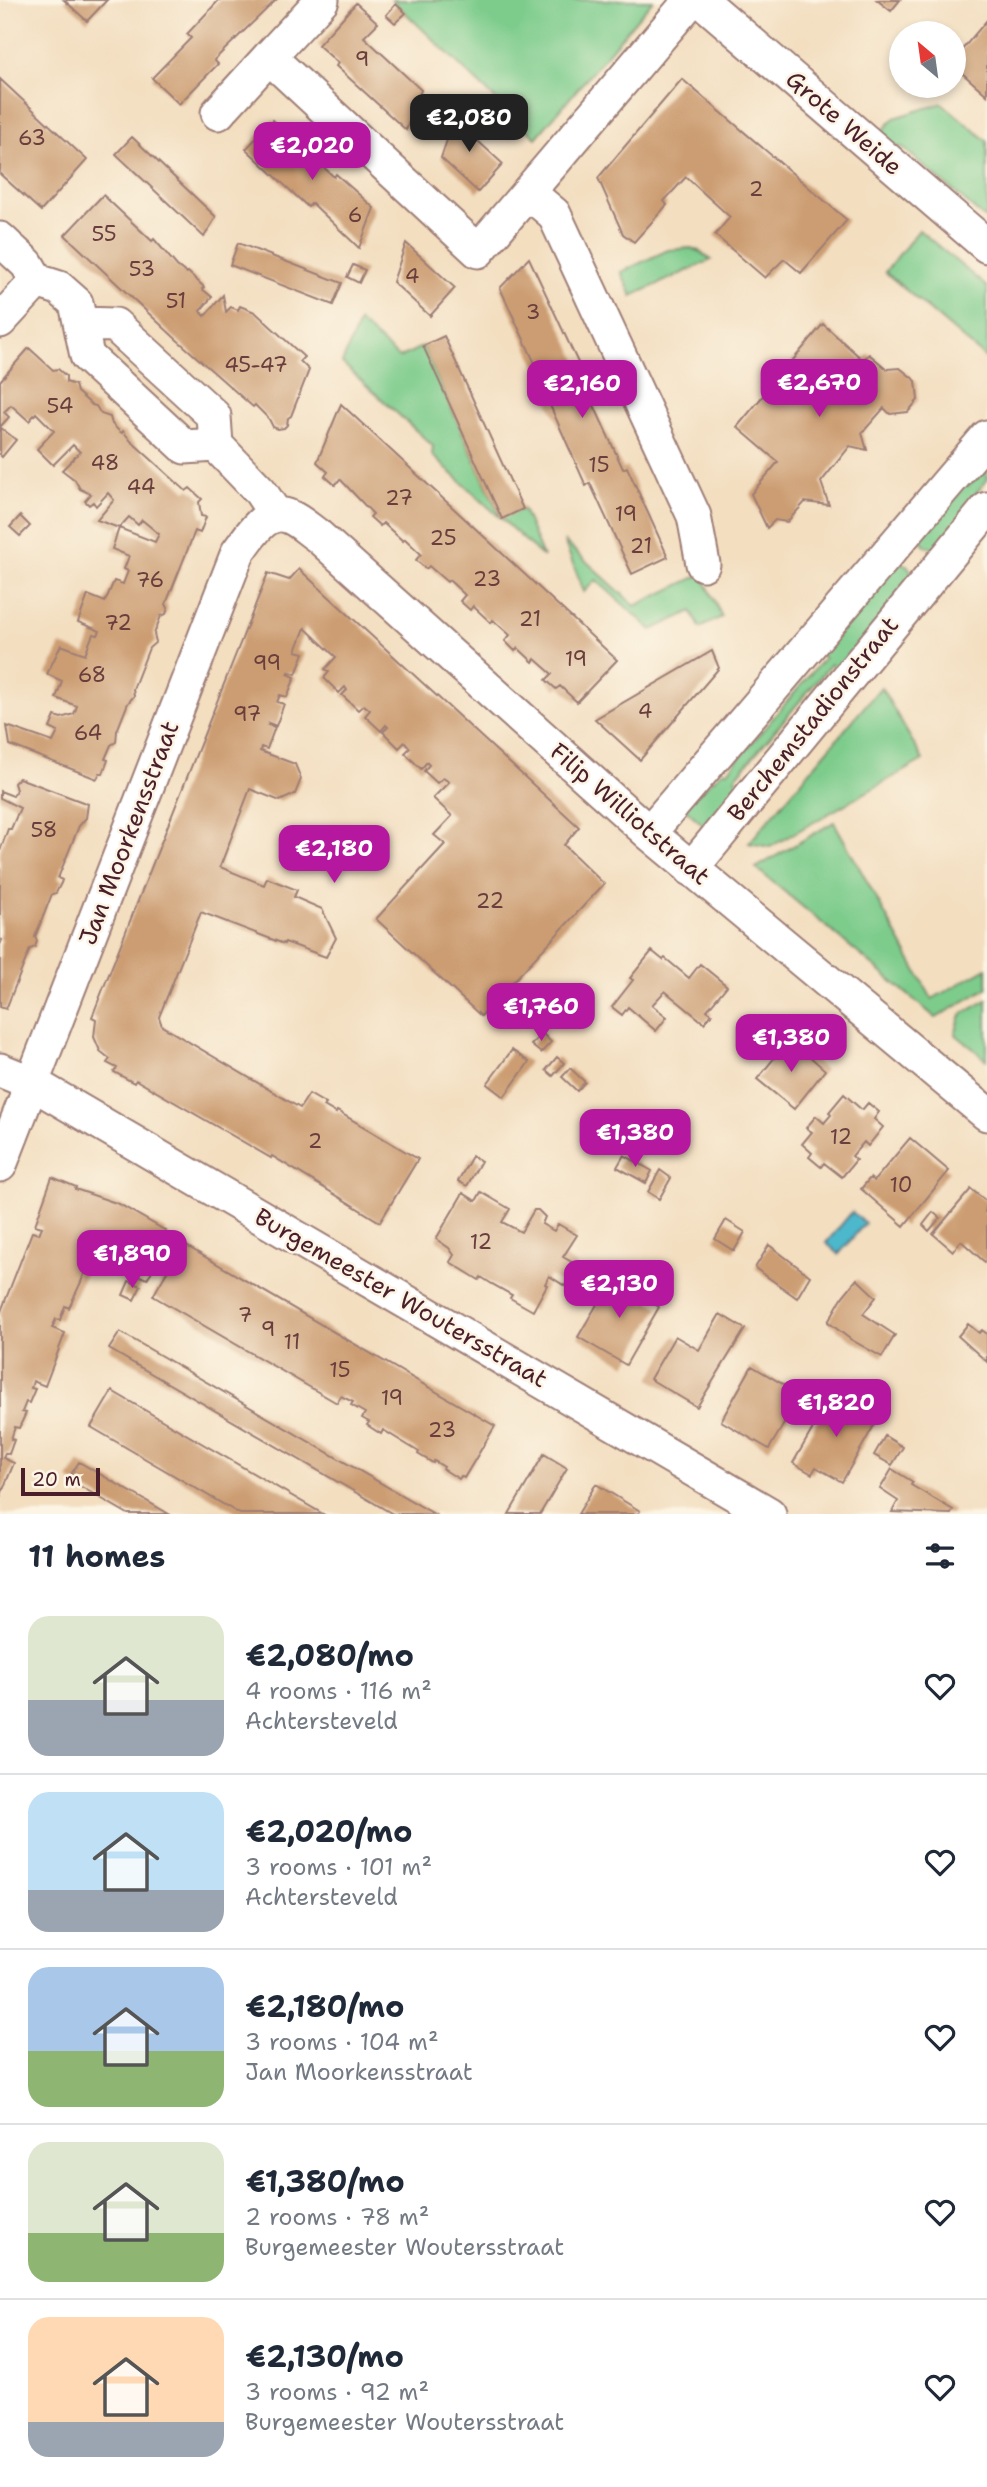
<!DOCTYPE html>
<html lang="en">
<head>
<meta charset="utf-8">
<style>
  :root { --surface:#fff; --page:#f2f2f3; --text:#1f2937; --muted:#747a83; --line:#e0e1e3; --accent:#b5179e }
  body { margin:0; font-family:"Shantell Sans",sans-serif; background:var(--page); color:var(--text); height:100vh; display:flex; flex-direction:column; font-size:26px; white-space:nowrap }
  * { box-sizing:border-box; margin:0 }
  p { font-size:23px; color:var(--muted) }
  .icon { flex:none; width:38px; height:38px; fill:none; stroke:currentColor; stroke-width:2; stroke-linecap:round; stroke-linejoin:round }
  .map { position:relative; height:1514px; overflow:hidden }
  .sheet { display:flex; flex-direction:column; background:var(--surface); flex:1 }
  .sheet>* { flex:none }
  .needle { width:46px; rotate:331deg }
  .buttons { position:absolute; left:889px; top:21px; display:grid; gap:14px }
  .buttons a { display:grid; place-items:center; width:77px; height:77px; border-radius:50%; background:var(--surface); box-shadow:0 4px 10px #0003; font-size:35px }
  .scale { position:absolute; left:21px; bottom:18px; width:79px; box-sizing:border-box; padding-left:7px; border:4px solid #4a1f2b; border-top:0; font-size:19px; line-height:24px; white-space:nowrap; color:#4a1f2b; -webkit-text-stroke:5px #fcf5e5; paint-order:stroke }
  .price { position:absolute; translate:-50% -60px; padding:0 16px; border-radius:14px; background:var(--accent); color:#fff; font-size:23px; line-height:46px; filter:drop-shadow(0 2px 4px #0008) }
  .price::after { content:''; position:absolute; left:50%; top:42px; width:21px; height:16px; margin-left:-10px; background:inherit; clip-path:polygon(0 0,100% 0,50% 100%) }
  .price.on { background:#222; color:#fff }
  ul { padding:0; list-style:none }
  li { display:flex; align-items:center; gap:21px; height:175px; padding:0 28px }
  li+li { border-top:2px solid var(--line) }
  li span { display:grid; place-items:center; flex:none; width:196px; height:140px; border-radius:21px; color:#555 }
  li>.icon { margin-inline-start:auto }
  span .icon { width:84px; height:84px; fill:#fffc; stroke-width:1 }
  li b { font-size:30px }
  h2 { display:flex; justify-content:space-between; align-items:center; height:84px; padding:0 28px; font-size:30px }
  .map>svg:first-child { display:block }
  .green { fill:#7dcc8c; stroke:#64765c; stroke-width:2 }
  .water { fill:#4eb7cb; stroke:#4c6b7b; stroke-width:2 }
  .building { fill:#cc9d72 }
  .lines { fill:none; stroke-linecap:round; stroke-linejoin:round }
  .minor-casing { stroke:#9e7e76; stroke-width:37 }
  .minor { stroke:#fff; stroke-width:33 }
  .labels { text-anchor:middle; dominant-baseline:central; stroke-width:5; stroke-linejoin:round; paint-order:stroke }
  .number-label { font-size:21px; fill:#6a3e3d }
  .street-label { font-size:24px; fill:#4a1f2b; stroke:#fcf5e5 }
</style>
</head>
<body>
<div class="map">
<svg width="987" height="1514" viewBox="0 0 987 1514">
  <rect width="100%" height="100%" fill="#fcf5e5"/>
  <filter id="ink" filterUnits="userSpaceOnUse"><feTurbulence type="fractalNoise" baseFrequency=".0143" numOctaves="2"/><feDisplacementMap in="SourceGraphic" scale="14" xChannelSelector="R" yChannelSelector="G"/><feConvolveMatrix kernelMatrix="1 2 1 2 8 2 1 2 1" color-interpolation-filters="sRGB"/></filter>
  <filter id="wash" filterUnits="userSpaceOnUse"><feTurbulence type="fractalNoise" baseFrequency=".00686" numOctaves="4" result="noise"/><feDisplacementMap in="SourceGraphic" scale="28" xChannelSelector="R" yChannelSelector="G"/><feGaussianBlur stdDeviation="1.57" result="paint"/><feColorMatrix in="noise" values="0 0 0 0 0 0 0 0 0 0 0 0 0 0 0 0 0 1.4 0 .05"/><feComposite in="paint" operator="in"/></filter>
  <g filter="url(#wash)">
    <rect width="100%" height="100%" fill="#f3dec0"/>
    <path class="green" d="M392 0H653L536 138Z
      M942 103 987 141V220L902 147H891L878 136 894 118Z
      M919 230 987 287V359L885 272Z
      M691 248 699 251 711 260 632 296 621 272 668 250Z
      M359 322 399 358 423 346 501 518 523 509 543 557 432 455 433 446 342 363Z
      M987 464V480L976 493 985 501 936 549 925 546 919 536 960 480 968 486Z
      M564 541 635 606 702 574 722 617 700 628 692 611 652 630 596 580 584 592Z
      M897 562 907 565 913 574 841 671 831 664 735 778 743 786 708 829 683 807 724 770 727 772 824 658 816 650Z
      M881 687 923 760 770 847 749 843Z
      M834 822 932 999 987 968V988L936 1018 756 868Z
      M987 1000V1060L955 1034 961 1015Z"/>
    <path class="water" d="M852 1212 865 1223 839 1254 826 1243Z"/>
    <g id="blocks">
      <path class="building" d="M64 0H107L87 21Z
        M219 0H276L214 60 218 64 179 104 152 78 191 38 187 34Z
        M877 0H900L891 11Z
        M356 3 378 23 364 37 421 90 406 130 336 66 338 63 318 45Z
        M396 4 406 13 395 23 386 15Z
        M987 20V95L954 66V59Z
        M0 79 87 160 41 211 0 174Z
        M682 79 847 220 801 273 784 259 765 278 715 235 730 217 686 177 664 201 667 205 634 242 623 234 598 178Z
        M491 102 502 112 494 120 483 110Z
        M464 111 476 123 467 131 503 164 478 192 441 158 454 119 455 120Z
        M508 114 520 124 509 137 497 127Z
        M273 120 334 177 336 174 374 208 359 248 312 203 308 207 246 149Z
        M132 137 216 217 204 237 116 154Z
        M103 195 152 241 154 239 177 266 186 273 188 272 204 287 202 289 212 297 200 311 205 316 223 295 226 312 231 307 238 310 240 306 255 312 304 357 300 361 309 370 291 416 288 418 287 425 284 428 278 429 273 427 269 419 255 405 253 407 175 338 65 235Z
        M238 243 342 283 333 305 230 265Z
        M406 243 455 288 430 316 393 282Z
        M529 258 580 367 577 368 623 469 627 467 668 557 632 574 590 483 586 486 541 385 544 383 500 288Z
        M353 265 365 270 359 283 347 277Z
        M823 324 863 360 869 354 887 369 900 368 916 381 918 400 908 412 890 414 884 408 862 433 867 450 850 446 821 482 829 505 805 502 787 522 775 520 767 528 751 494 778 462 737 427Z
        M444 336 523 509 502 519 423 346Z
        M29 348 53 370 58 369 66 376V382L75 385 77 392 92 405 96 406 101 414 110 417 112 424 119 431 122 433 123 431 131 441 186 491 190 488 202 499 199 502 201 516 206 517 200 533 195 531 166 604 168 608 166 614 161 616 154 634 156 642 149 648 133 689 134 696 128 703 117 731 116 742 111 745 105 759 108 760 103 774 100 773 97 779 10 745 7 726 53 742 58 732 50 728 55 716 61 718 74 714 77 706 56 698 62 681 47 674 61 645 85 654 93 634 98 635 100 631 78 622 88 595 105 602 114 581 123 584 128 571 124 569 129 556 112 549 119 528 155 542 159 534 142 520 138 525 129 517 119 528 97 520 114 500 108 493 96 506 93 502 89 505 85 501 91 494 80 489 75 480 62 470 80 452 73 445 53 465 37 449 54 431 36 413 29 421 11 405 4 412 9 417 0 427 16 440 2 457 0 455V381Z
        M341 404 617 660 577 702 560 686 556 689 546 680 552 674 535 659 533 662 518 648 515 651 505 641 510 635 493 620 491 623 473 606 470 610 460 601 465 595 449 580 447 582 429 566 426 569 416 560 421 554 405 539 403 541 383 523 380 526 370 517 373 514 340 479 335 485 325 476 328 472 317 462Z
        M20 516 30 526 20 536 10 527Z
        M299 569 579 827 564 845 604 884 481 1016 376 919 445 844 434 835 452 816 433 798 449 782 443 778 437 783 424 771 429 765 427 762 421 769 405 753 410 748 405 742 399 748 383 732 388 727 386 725 381 731 365 716 370 710 364 705 358 710 342 695 347 690 345 687 339 693 324 678 329 672 325 669 336 657 305 628 296 651 304 653 296 674 289 672 288 674 295 677 287 697 280 695 277 702 284 704 276 726 269 723 268 725 275 727 267 749 261 747 260 751 295 764 301 779 295 794 280 801 250 789 220 867 264 885 267 878 297 890 294 897 322 909 336 938 326 957 285 942 284 944 201 912 159 1017 162 1026 300 1108 309 1094 326 1104 324 1106 336 1113 337 1111 418 1159 380 1222 272 1156 271 1158 136 1080 134 1083 114 1072 117 1068 107 1063 110 1059 100 1051 94 1037 96 1019 92 1017 268 573 289 580Z
        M712 651 719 668 640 760 595 719Z
        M19 778 88 804 86 818 79 826 58 878 62 880 61 883 56 893 52 894 35 937 37 941 35 947 30 949 6 1009 0 1007V945L2 940 0 939V851L8 829H11L20 808 0 798V791L13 796 16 790 14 783Z
        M652 951 663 960 665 958 689 978 700 964 727 986 707 1010 712 1014 704 1023 665 991 652 1005 667 1017 656 1031 628 1007 622 1015 612 1007 633 980 630 978Z
        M542 1033 551 1042 541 1053 531 1045Z
        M790 1039 825 1070 794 1109 757 1079Z
        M512 1050 529 1062 504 1097 487 1084Z
        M557 1057 564 1063 553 1076 546 1070Z
        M570 1068 585 1082 577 1091 562 1077Z
        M844 1094 862 1110 868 1103 879 1112 874 1119 883 1127 868 1146 864 1142 852 1156 856 1160 842 1177 824 1163 821 1167 809 1157 812 1153 802 1144 812 1132 806 1128 816 1116 824 1123 831 1115 829 1112Z
        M910 1138 949 1171 904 1226 861 1189 870 1178 874 1181Z
        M624 1155 652 1171 646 1183 617 1167Z
        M472 1156 481 1161 467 1186 458 1181Z
        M660 1170 671 1178 659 1199 648 1192Z
        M52 1177 76 1187 75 1189 119 1204 166 1231 164 1233 172 1238 147 1279 85 1253 82 1259 89 1263 81 1282 69 1308 65 1306 60 1320 56 1319 52 1328 65 1333 45 1386 33 1381 31 1388 35 1389 29 1403 26 1402 22 1412 26 1413 19 1428 15 1427 11 1439 14 1440 9 1454 5 1453 3 1458 14 1463 0 1497V1314L32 1232 39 1234 42 1227 35 1225Z
        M971 1189 987 1202 985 1212 987 1213V1264L961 1241 953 1251 933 1234Z
        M481 1192 510 1209 502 1222 521 1232 534 1210H538L545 1217 542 1224 554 1231 558 1224 577 1235 563 1257 577 1265 565 1286 549 1276 545 1284 547 1285 533 1311 510 1298 512 1295 492 1284 481 1277 479 1280 450 1262 454 1255 449 1248 436 1239 463 1193 476 1201Z
        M933 1212 940 1218 929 1231 923 1225Z
        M726 1220 745 1232 734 1251 715 1239Z
        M183 1244 495 1426 464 1478 461 1476 459 1479 443 1469 444 1467 434 1461 433 1463 418 1454 419 1452 383 1430 381 1434 367 1425 369 1422 362 1418 365 1413 351 1405 353 1402 341 1396 337 1403 153 1296Z
        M769 1245 810 1276 797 1298 755 1268Z
        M616 1272 641 1286 636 1294 640 1296 638 1299 646 1303 648 1300 659 1307 626 1365 578 1337Z
        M857 1279 876 1297 863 1314 895 1335 882 1357 850 1339 828 1322 843 1296Z
        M129 1281 141 1286 134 1300 123 1295Z
        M720 1314 745 1329 697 1407 650 1379 675 1336 699 1350Z
        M968 1324 979 1333 982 1330 987 1334V1362L958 1336Z
        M120 1332 434 1514H393L109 1349Z
        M752 1366 801 1395 769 1449 721 1421Z
        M112 1391 323 1514H240L91 1427Z
        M834 1392 877 1420 842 1482 816 1467 812 1474 793 1463Z
        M885 1436 903 1447 892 1465 874 1455Z
        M544 1454 567 1468 540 1514H509Z
        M79 1462 169 1514H128L68 1479Z
        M892 1469 913 1482 911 1485 953 1510 951 1514 892 1512 898 1501 880 1489Z
        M596 1484 640 1511 638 1514H578Z"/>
    </g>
  </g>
  <g filter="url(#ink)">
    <use href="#blocks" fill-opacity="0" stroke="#9e7e76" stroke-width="2"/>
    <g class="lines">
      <defs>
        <path id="minor" d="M701 0 987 246
          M269 57 322 0
          M218 113 269 57 478 251 691 0
          M529 193 554 214 694 516 703 564
          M0 239 27 264 37 281 59 288 76 303 87 356 185 447 216 445 260 491 276 515
          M0 321 37 281
          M81 324 115 325 214 416 216 445
          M649 833 987 437
          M691 869 987 509
          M0 1070 32 1083 769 1514
          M0 1165 238 552C250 537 266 506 290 517 300 521 309 530 318 536L649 833 987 1114"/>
      </defs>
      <use href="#minor" class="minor-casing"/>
      <use href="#minor" class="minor"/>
    </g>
  </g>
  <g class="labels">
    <g class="number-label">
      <text x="362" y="59">9</text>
      <text x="32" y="138">63</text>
      <text x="756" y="189">2</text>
      <text x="355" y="215">6</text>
      <text x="104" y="234">55</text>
      <text x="142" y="269">53</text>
      <text x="412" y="276">4</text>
      <text x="176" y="301">51</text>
      <text x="533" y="312">3</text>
      <text x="256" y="365">45-47</text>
      <text x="60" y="406">54</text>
      <text x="105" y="463">48</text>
      <text x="599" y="465">15</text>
      <text x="141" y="487">44</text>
      <text x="399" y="498">27</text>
      <text x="626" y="514">19</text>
      <text x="443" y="538">25</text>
      <text x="641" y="546">21</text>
      <text x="487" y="579">23</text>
      <text x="150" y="580">76</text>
      <text x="530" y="619">21</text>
      <text x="118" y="623">72</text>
      <text x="576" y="659">19</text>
      <text x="267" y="663">99</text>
      <text x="92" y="675">68</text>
      <text x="645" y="711">4</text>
      <text x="247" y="714">97</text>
      <text x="88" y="733">64</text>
      <text x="44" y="830">58</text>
      <text x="490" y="901">22</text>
      <text x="841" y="1137">12</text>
      <text x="315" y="1141">2</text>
      <text x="901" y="1185">10</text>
      <text x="481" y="1242">12</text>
      <text x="245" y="1315">7</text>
      <text x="268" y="1329">9</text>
      <text x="292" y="1342">11</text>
      <text x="340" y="1370">15</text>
      <text x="392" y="1398">19</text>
      <text x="442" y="1430">23</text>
    </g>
    <g class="street-label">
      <text transform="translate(844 123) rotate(41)">Grote Weide</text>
      <text transform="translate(813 719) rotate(-51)">Berchemstadionstraat</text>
      <text transform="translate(630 814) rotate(41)">Filip Williotstraat</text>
      <text transform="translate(129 833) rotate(-69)">Jan Moorkensstraat</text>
      <text transform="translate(401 1298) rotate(30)">Burgemeester Woutersstraat</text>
    </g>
  </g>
</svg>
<div class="buttons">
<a><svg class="needle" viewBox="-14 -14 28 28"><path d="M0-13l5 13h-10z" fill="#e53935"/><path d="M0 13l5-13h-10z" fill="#747a83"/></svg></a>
</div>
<div class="scale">20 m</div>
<b class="price on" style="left:469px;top:154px">€2,080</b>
<b class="price" style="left:312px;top:182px">€2,020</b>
<b class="price" style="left:819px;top:419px">€2,670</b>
<b class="price" style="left:582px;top:420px">€2,160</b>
<b class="price" style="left:334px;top:885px">€2,180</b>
<b class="price" style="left:541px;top:1043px">€1,760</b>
<b class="price" style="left:791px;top:1074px">€1,380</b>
<b class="price" style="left:635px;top:1169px">€1,380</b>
<b class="price" style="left:132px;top:1290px">€1,890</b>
<b class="price" style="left:619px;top:1320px">€2,130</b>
<b class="price" style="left:836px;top:1439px">€1,820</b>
</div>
<section class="sheet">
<h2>11 homes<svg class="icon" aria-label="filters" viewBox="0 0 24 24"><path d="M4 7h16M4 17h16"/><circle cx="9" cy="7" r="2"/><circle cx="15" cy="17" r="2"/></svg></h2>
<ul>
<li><span style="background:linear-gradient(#dfe7d0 60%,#9aa5b1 0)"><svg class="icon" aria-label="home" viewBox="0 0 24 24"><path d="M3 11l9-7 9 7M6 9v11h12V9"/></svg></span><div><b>€2,080/mo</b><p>4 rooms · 116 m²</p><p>Achtersteveld</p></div><svg class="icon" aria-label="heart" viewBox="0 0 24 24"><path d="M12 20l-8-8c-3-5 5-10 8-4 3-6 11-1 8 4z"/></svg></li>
<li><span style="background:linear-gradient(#bfe0f5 70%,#9aa5b1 0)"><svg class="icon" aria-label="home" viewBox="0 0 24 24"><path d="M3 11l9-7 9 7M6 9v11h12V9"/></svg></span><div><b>€2,020/mo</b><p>3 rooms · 101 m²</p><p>Achtersteveld</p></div><svg class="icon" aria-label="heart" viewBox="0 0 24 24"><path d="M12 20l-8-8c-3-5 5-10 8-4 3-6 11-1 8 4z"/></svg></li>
<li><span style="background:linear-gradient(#a9c7e8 60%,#8fb573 0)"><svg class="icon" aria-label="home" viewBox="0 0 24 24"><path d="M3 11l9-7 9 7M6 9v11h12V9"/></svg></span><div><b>€2,180/mo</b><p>3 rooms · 104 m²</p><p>Jan Moorkensstraat</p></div><svg class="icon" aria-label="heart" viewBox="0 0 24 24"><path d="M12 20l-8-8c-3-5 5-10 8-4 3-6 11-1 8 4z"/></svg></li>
<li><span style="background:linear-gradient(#dfe7d0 65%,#8fb573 0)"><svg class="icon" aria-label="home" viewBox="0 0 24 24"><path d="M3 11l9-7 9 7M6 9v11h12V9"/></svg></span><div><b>€1,380/mo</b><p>2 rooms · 78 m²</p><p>Burgemeester Woutersstraat</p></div><svg class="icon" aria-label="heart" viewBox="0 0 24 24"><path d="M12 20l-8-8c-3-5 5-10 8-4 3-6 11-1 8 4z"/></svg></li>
<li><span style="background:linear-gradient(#ffd9b3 75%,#9aa5b1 0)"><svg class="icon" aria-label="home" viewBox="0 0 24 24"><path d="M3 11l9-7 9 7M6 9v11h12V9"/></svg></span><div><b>€2,130/mo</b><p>3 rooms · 92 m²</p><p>Burgemeester Woutersstraat</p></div><svg class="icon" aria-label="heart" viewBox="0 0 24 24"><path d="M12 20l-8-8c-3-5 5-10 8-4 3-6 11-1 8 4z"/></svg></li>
</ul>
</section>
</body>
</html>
